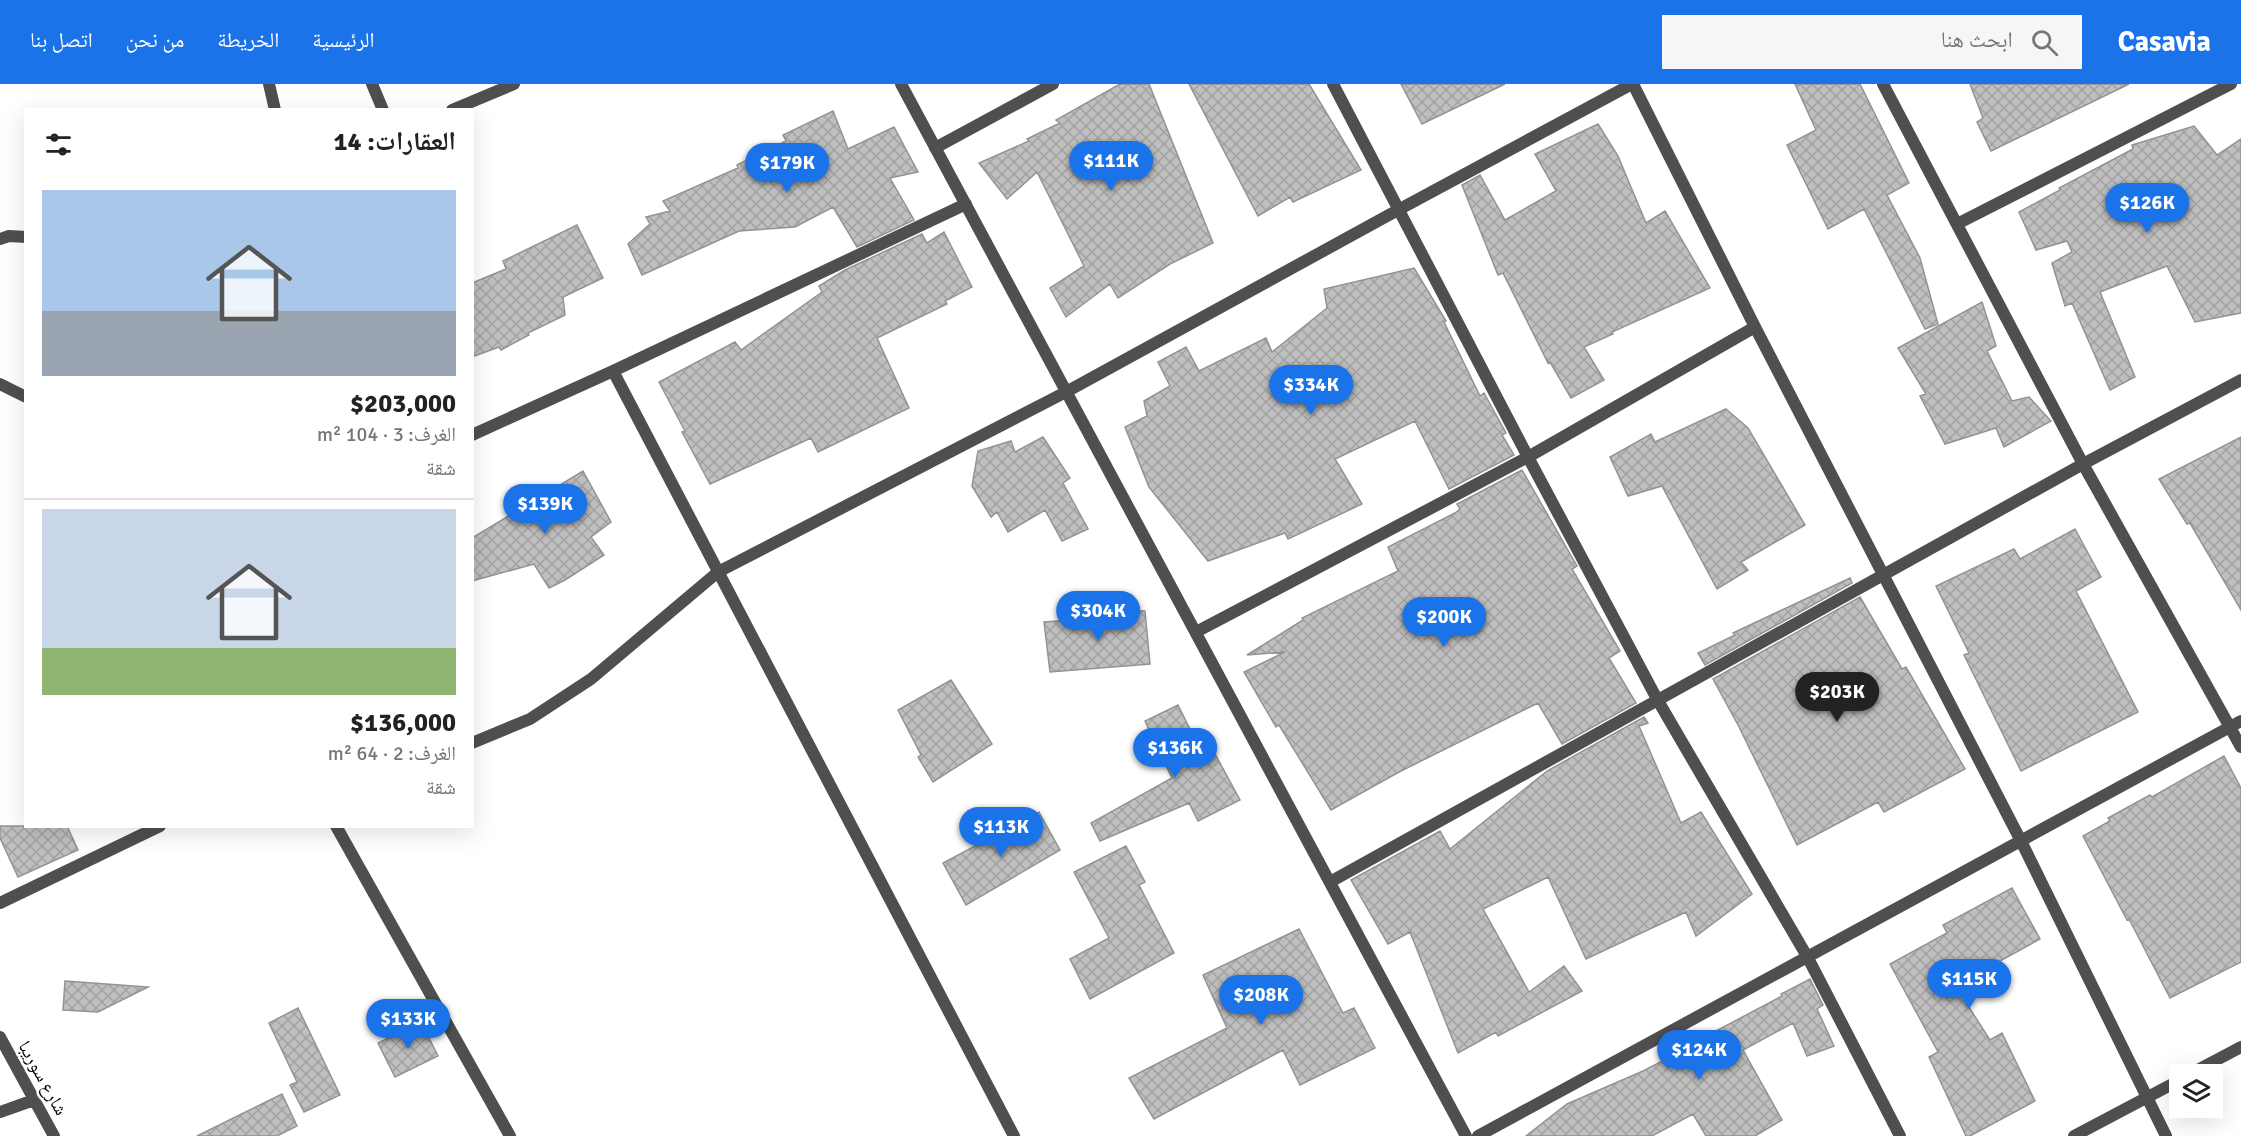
<!DOCTYPE html>
<html lang="ar">
<head>
<meta charset="utf-8">
<style>
  :root { --surface:#fff; --page:#f6f6f6; --text:#222; --muted:#767676; --line:#e0e0e0; --accent:#1a73e8 }
  body { margin:0; font-family:Signika,"Noto Naskh Arabic",sans-serif; background:var(--page); color:var(--text); direction:rtl; height:100vh; display:flex; flex-direction:column; font-size:22px; white-space:nowrap }
  * { box-sizing:border-box; margin:0 }
  p { font-size:20px; color:var(--muted) }
  .icon { flex:none; width:33px; height:33px; fill:none; stroke:currentColor; stroke-width:2; stroke-linecap:round; stroke-linejoin:round }
  .map { position:relative; flex:1; overflow:hidden; direction:ltr }
  .side { position:absolute; left:24px; top:24px; width:450px; height:720px; display:flex; flex-direction:column; background:var(--surface); border-radius:0px; box-shadow:0 6px 24px #0002; direction:rtl }
  .side>* { flex:none }
  .tools { position:absolute; left:2169px; top:980px; display:grid; gap:12px }
  .tools a { display:grid; place-items:center; width:54px; height:54px; border-radius:0px; background:var(--surface); box-shadow:0 6px 24px #0002; font-size:30px }
  .price { position:absolute; translate:-50% -51px; padding:0 14px; border-radius:21px; background:var(--accent); color:#fff; font-size:20px; line-height:39px; filter:drop-shadow(0 2px 3px #0008) }
  .price::after { content:''; position:absolute; left:50%; top:36px; width:18px; height:14px; margin-left:-9px; background:inherit; clip-path:polygon(0 0,100% 0,50% 100%) }
  .price.active { background:#222; color:#fff }
  ul { padding:0; list-style:none }
  li { display:grid; align-content:center; gap:12px; height:318px; padding:0 18px }
  li+li { border-top:2px solid var(--line) }
  li span { display:grid; place-items:center; height:186px; border-radius:0px; color:#555 }
  li>.icon { margin-inline-start:auto }
  span .icon { width:108px; height:108px; fill:#fffc; stroke-width:1 }
  li b { font-size:26px }
  h2 { display:flex; justify-content:space-between; align-items:center; height:72px; padding:0 18px; font-size:26px }
  header { display:flex; align-items:center; gap:36px; box-sizing:border-box; height:84px; padding:0 30px; background:var(--accent); color:#fff }
  header strong { font-size:28px }
  nav { display:flex; gap:33px; margin-inline-start:auto; font-size:21px }
  .search { width:420px; height:54px; background:var(--page); display:flex; align-items:center; gap:15px; box-sizing:border-box; padding:0 21px; border-radius:0px; color:var(--muted); font-size:22px }
  .map>svg:first-child { display:block }
  .building { fill:url(#building-cross-hatch); stroke:#939393; stroke-width:1.5 }
  .lines { fill:none; stroke-linecap:round; stroke-linejoin:round }
  .minor { stroke:#4f4f4f; stroke-width:12 }
  .labels { text-anchor:middle; dominant-baseline:central; stroke-width:5; stroke-linejoin:round; paint-order:stroke }
  .street-label { font-size:18px; fill:#000; stroke:#fff }
</style>
</head>
<body>
<header>
<strong>Casavia</strong>
<div class="search"><svg class="icon" aria-label="search" viewBox="0 0 24 24"><circle cx="10" cy="10" r="6"/><path d="M15 15l6 6"/></svg>ابحث هنا</div>
<nav><a>الرئيسية</a><a>الخريطة</a><a>من نحن</a><a>اتصل بنا</a></nav>
</header>
<div class="map">
<svg width="2241" height="1052" viewBox="0 0 2241 1052">
  <defs>
    <pattern id="building-cross-hatch" width="8" height="8" patternUnits="userSpaceOnUse" patternTransform="scale(1.5)"><rect width="8" height="8" fill="#bfbfbf"/><path d="M0 0l8 8M0 8l8-8" fill="none" stroke="#a2a2a2"/></pattern>
  </defs>
  <rect width="100%" height="100%" fill="#fff"/>
  <path class="building" d="M1120 0H1149L1213 159 1170 180 1118 214 1110 200 1066 233 1050 204 1084 182 1037 88 1007 115 979 79 1029 57 1027 55 1060 39 1056 36Z
    M1189 0H1309L1361 86 1293 118 1290 113 1258 132Z
    M1401 0H1505L1422 40Z
    M1795 0H1860L1909 99 1887 111 1920 174 1938 240 1925 245 1864 125 1828 145 1787 61 1816 46Z
    M1970 0H2129L1991 67 1977 38 1983 34Z
    M833 27 848 65 894 43 918 88 890 94 914 136 857 163 833 123 795 143 739 147 642 191 628 160 650 140 646 133 670 127 663 117 738 84 737 81 786 57 783 51Z
    M1598 40 1618 72 1646 139 1665 127 1710 204 1612 248 1613 250 1584 263 1604 296 1571 314 1550 278 1548 279 1503 189 1498 191 1462 101 1480 91 1505 136 1556 107 1535 70Z
    M2194 42 2217 71 2241 55V229L2195 238 2167 182 2100 208 2135 293 2110 306 2072 219 2065 222 2052 179 2072 168 2067 157 2036 166 2019 128 2060 106 2059 104 2133 65 2132 61Z
    M577 141 603 194 563 213 565 231 528 249 529 251 501 266 499 263 472 273V199L506 185 503 177Z
    M944 148 972 203 945 217 947 220 877 254 909 324 818 368 811 354 710 400 682 348 685 347 659 298 735 258 741 266 822 208 819 202 845 186 922 150 927 159Z
    M1414 184 1446 237 1444 238 1480 312 1484 309 1506 349 1502 351 1514 371 1449 405 1415 337 1335 375 1362 420 1288 455 1285 449 1208 477 1149 403 1125 343 1147 332 1144 317 1170 302 1158 278 1186 263 1199 287 1266 254 1272 268 1327 224 1324 205Z
    M1982 218 1996 262 1987 267 2012 317 2029 313 2051 337 2004 363 1996 344 1945 360 1920 312 1926 310 1898 264Z
    M1726 325 1748 344 1805 441 1741 478 1748 486 1717 505 1662 402 1628 412 1610 373 1651 350 1655 358Z
    M1043 353 1070 394 1063 399 1088 445 1062 457 1045 426 1008 448 997 428 991 433 972 402 978 367 1011 357 1015 368Z
    M2241 353V526L2190 439 2187 440 2159 395Z
    M1522 386 1577 482 1572 485 1620 567 1609 574 1636 619 1562 660 1538 619 1399 688 1331 726 1279 641 1276 643 1244 588 1285 568 1247 571 1303 536 1302 534 1398 487 1388 463 1455 429 1460 425 1457 420Z
    M583 387 611 438 591 453 604 471 565 496 549 504 534 480 472 497V454Z
    M2075 445 2101 493 2076 507 2138 628 2021 687 1964 571 1969 569 1936 502 2014 465 2020 475Z
    M1850 494 1852 499 1705 581 1698 569 1735 551 1733 549Z
    M1860 513 1902 585 1906 583 1965 685 1884 728 1878 718 1797 761 1738 641 1713 595Z
    M1116 526 1145 527 1150 580 1050 588 1044 538 1117 533Z
    M951 596 992 660 933 698 918 673 921 671 898 626Z
    M1178 621 1198 661 1208 657 1240 716 1198 737 1189 719 1100 757 1091 739 1172 694 1145 637Z
    M1644 633 1648 639 1639 642 1681 739 1701 728 1752 810 1696 852 1686 828 1586 875 1548 793 1483 825 1529 908 1564 882 1582 907 1498 952 1496 948 1458 969 1410 848 1388 860 1351 796 1440 747 1450 765 1547 687Z
    M2224 672 2241 704V878L2170 914 2129 835 2127 836 2083 752 2110 737 2108 734 2150 711 2152 713Z
    M1039 728 1060 766 966 821 943 779Z
    M0 742H67L78 766 18 793 0 754Z
    M1126 762 1145 798 1139 801 1174 869 1090 915 1070 875 1109 854 1074 788Z
    M2012 804 2040 855 1971 893 1975 900 1960 909 1990 956 2002 949 2035 1017 1970 1052H1966L1929 973 1938 968 1890 880 1947 849 1943 841Z
    M1299 845 1343 929 1354 924 1375 964 1300 1001 1283 966 1154 1035 1129 994 1227 944 1203 891Z
    M1810 895 1823 921 1817 925 1834 962 1807 972 1793 939 1743 966 1782 1036 1755 1052H1706L1693 1030 1652 1052H1526L1567 1020 1643 987 1715 950 1714 948 1782 912 1781 910Z
    M65 897 148 903 98 928 63 926Z
    M298 924 340 1011 304 1028 290 1001 297 998 269 939Z
    M421 938 438 972 395 993 378 959Z
    M282 1010 297 1042 277 1052H197Z"/>
  <g class="lines">
    <path class="minor" d="M269 0 275 26
      M372 0 383 26
      M901 0 1466 1052
      M1333 0 1528 373 1657 615 1808 874 1900 1052
      M1633 0 1755 243 2021 757 2166 1052
      M1883 0 2083 380 2241 663
      M452 26 514 0
      M935 64 1053 0
      M1957 140 2231 0
      M0 155 9 152 26 153
      M613 287 1014 1052
      M0 300 26 313
      M472 351 613 287 966 120
      M1196 548 1528 373 1755 243
      M472 659 530 635 591 595 718 488 1066 308 1398 126 1632 0
      M336 742 510 1052
      M1330 798 2083 380 2241 296
      M0 819 160 742
      M0 953 54 1052
      M2190 990 2241 963
      M0 1028 34 1016
      M1478 1052 2241 637
      M2074 1052 2180 996"/>
  </g>
  <g class="labels">
    <g class="street-label">
      <text transform="translate(43 994) rotate(61)">شارع سوريبا</text>
    </g>
  </g>
</svg>
<div class="tools">
<a><svg class="icon" aria-label="layers" viewBox="0 0 24 24"><path d="M12 4l9 5-9 5-9-5zM3 14l9 5 9-5"/></svg></a>
</div>
<b class="price" style="left:1111px;top:108px">$111K</b>
<b class="price" style="left:787px;top:110px">$179K</b>
<b class="price" style="left:2147px;top:150px">$126K</b>
<b class="price" style="left:1311px;top:332px">$334K</b>
<b class="price" style="left:545px;top:451px">$139K</b>
<b class="price" style="left:1098px;top:558px">$304K</b>
<b class="price" style="left:1444px;top:564px">$200K</b>
<b class="price active" style="left:1837px;top:639px">$203K</b>
<b class="price" style="left:1175px;top:695px">$136K</b>
<b class="price" style="left:1001px;top:774px">$113K</b>
<b class="price" style="left:1969px;top:926px">$115K</b>
<b class="price" style="left:1261px;top:942px">$208K</b>
<b class="price" style="left:408px;top:966px">$133K</b>
<b class="price" style="left:1699px;top:997px">$124K</b>
<section class="side">
<h2>العقارات: 14<svg class="icon" aria-label="filters" viewBox="0 0 24 24"><path d="M4 7h16M4 17h16"/><circle cx="9" cy="7" r="2"/><circle cx="15" cy="17" r="2"/></svg></h2>
<ul>
<li><span style="background:linear-gradient(#a9c7e8 65%,#9aa5b1 0)"><svg class="icon" aria-label="home" viewBox="0 0 24 24"><path d="M3 11l9-7 9 7M6 9v11h12V9"/></svg></span><div><b>$203,000</b><p>الغرف: 3 · 104 m²</p><p>شقة</p></div></li>
<li><span style="background:linear-gradient(#c9d6e8 75%,#8fb573 0)"><svg class="icon" aria-label="home" viewBox="0 0 24 24"><path d="M3 11l9-7 9 7M6 9v11h12V9"/></svg></span><div><b>$136,000</b><p>الغرف: 2 · 64 m²</p><p>شقة</p></div></li>
</ul>
</section>
</div>
</body>
</html>
